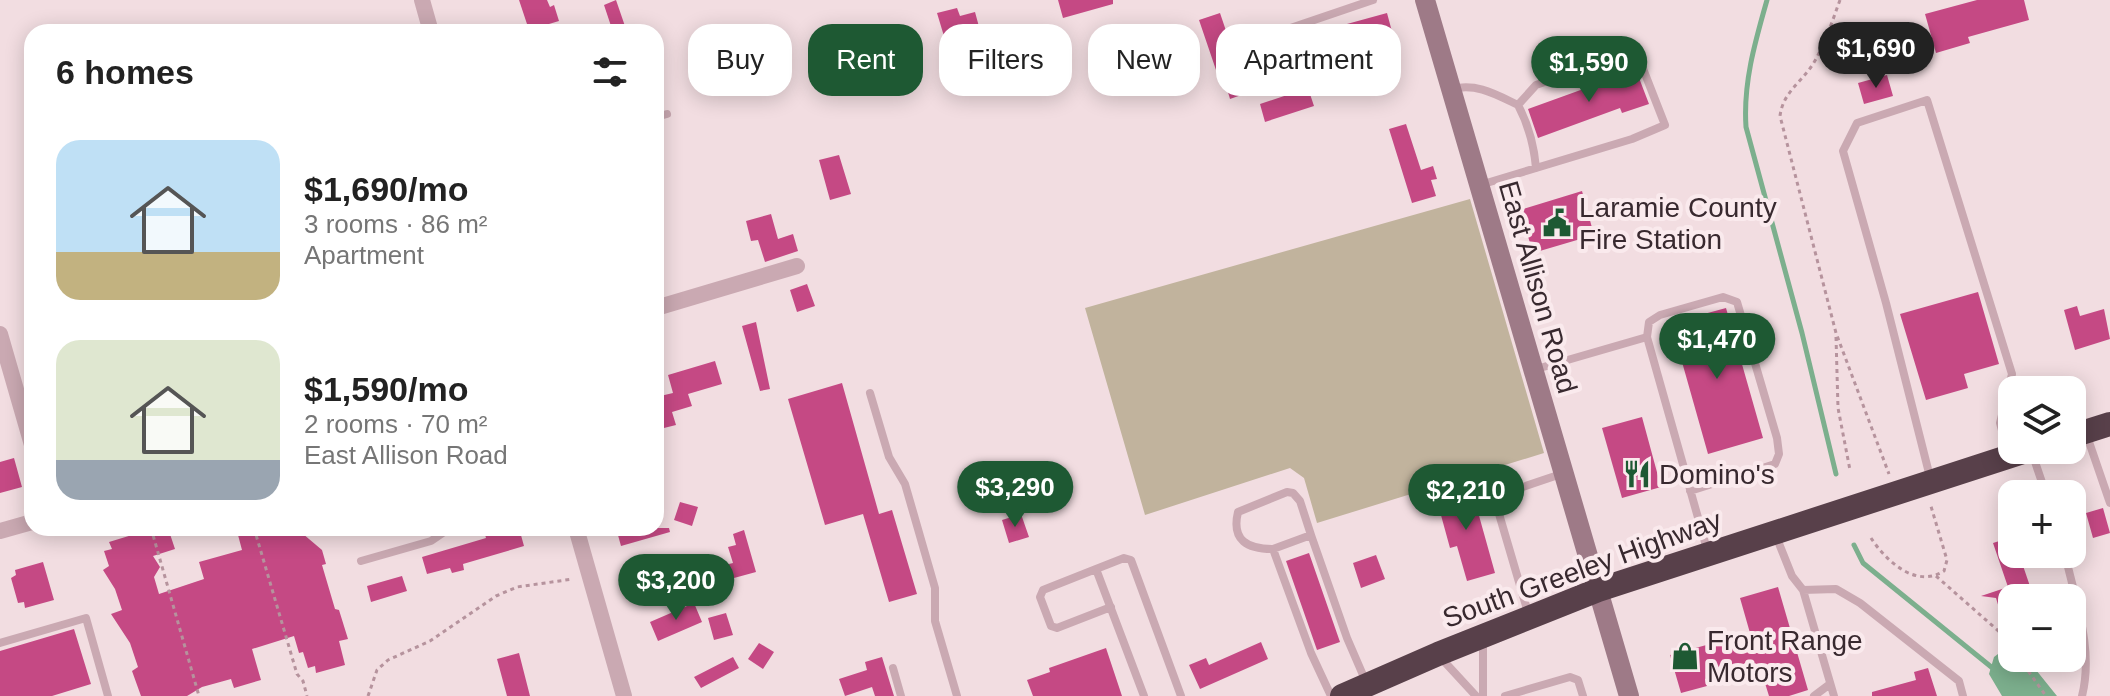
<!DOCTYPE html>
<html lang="en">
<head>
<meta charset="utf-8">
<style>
  :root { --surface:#fff; --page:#f2f2f2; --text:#222; --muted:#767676; --accent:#1e5933 }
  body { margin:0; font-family:Arial,sans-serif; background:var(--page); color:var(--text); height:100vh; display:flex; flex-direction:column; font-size:30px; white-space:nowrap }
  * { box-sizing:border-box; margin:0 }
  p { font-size:26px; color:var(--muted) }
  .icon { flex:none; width:44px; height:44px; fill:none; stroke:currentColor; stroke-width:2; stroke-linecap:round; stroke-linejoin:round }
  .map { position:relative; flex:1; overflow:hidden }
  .panel { position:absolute; left:24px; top:24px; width:640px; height:512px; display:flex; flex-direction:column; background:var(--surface); border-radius:24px; box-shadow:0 4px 20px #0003 }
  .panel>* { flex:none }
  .hud { position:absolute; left:688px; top:24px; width:760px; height:72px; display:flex; gap:16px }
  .controls { position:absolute; left:1998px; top:376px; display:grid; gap:16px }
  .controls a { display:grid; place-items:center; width:88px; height:88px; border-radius:16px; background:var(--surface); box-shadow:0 4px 20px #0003; font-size:40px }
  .price { position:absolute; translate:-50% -68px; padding:0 18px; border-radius:28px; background:var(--accent); color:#fff; font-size:26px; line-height:52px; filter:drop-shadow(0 2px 4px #0008) }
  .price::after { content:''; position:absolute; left:50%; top:48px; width:24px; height:18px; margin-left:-12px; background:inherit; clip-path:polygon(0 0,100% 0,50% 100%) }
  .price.on { background:#222; color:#fff }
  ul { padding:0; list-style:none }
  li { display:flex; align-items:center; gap:24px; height:200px; padding:0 32px }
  li span { display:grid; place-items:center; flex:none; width:224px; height:160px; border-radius:24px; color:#555 }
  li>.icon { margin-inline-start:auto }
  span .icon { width:96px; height:96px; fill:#fffc; stroke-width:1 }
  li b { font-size:34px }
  h2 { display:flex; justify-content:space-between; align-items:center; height:96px; padding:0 32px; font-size:34px }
  .chip { padding:0 28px; border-radius:24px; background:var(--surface); box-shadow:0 4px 20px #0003; font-size:28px; line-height:72px }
  .chip.on { background:var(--accent); color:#fff }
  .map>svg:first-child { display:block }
  .green { fill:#c1b39d }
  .water { fill:#7caf8d }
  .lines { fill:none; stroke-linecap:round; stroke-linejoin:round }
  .stream { stroke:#7caf8d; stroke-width:5 }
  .building { fill:#c54984 }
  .path { stroke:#b6939d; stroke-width:3; stroke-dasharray:4 4; stroke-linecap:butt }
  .lane { stroke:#caa9b2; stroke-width:8 }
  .street { stroke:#caa9b2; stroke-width:16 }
  .secondary { stroke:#9e7a87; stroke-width:20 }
  .highway { stroke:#58404a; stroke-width:24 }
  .labels { text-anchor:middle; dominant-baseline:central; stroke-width:8; stroke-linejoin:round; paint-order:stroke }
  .poi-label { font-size:28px; fill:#38292f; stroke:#faeaed; text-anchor:start }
  .street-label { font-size:28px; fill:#38292f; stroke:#faeaed }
</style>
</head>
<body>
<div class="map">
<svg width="2110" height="696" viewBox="0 0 2110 696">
  <rect width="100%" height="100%" fill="#f2dde1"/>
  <path class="green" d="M1470 199 1544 453 1317 523 1304 478 1290 468 1145 515 1085 308Z"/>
  <path class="water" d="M2002 651 2012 656V658L2032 665 2057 696H2002L1989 674 1994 657Z"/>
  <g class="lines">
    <path class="stream" d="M1767 0C1755 42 1743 83 1746 127L1802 333 1836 474
      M1854 545 1863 563 1995 670"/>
  </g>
  <path class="building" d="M519 0H547L550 7 554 5 559 21 529 30Z
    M616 0 627 32H613L604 5Z
    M1058 0H1113V4L1063 18Z
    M1977 0H2024L2029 20 1968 37 1970 43 1936 53 1925 14Z
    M957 8 960 16 975 12 984 45 1004 39 1011 60 956 76 937 13Z
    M1220 13 1247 93 1230 99 1221 68 1216 70 1199 20Z
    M1387 13 1394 39 1389 40 1399 74 1376 81 1375 76 1365 79 1356 48 1343 52 1336 27Z
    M728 39 740 79 712 87 700 47Z
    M1175 46 1180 59 1158 67 1153 53Z
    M1636 70 1649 104 1622 113 1620 108 1538 138 1528 109Z
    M1887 75 1893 96 1864 104 1858 83Z
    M1308 88 1314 106 1265 122 1260 104Z
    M1406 124 1421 170 1433 166 1437 179 1431 180 1436 196 1412 203 1389 129Z
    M839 155 851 194 830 200 819 160Z
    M1582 191 1594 235 1533 253 1520 210Z
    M771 214 778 239 793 234 798 251 765 262 758 240 751 241 746 221Z
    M807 284 815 306 797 312 790 290Z
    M1978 292 1999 364 1964 374 1968 388 1926 400 1900 314Z
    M2077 306 2080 316 2104 309 2110 339 2075 350 2064 310Z
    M1726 308 1763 438 1708 454 1671 323Z
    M756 322 770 389 760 391 742 326Z
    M715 361 722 384 688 394 692 406 672 412 676 425 656 430V397L673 393 668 375Z
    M842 383 879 514 892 510 917 594 889 602 863 514 825 525 788 399Z
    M1642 417 1661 487 1622 498 1602 428Z
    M14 458 22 487 0 493V462Z
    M1471 487 1495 573 1467 581 1457 546 1450 548 1436 497Z
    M680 502 698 507 692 526 674 520Z
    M2103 508 2110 533 2093 538 2086 513Z
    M1021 514 1029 537 1009 543 1002 520Z
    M155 528H168L175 549 153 556 160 567 154 577 159 594 204 579 199 562 242 550 238 535 263 528H296L322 550 326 564 322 565 335 609 339 610 348 639 339 641 345 665 316 673 315 666 308 668 303 652 299 653 294 636 252 649 261 680 234 688 231 679 202 687 187 696H141L132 671 138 667 130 643 111 614 122 610 115 589 103 570 109 566 104 551 112 549 109 542Z
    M483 528H519L524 546 463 564 464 570 452 573 450 568 427 574 422 557 486 538Z
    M616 528H669L670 532 621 546Z
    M744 530 756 572 723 581 724 585 691 594 680 576 699 565 701 571 733 563 728 547 736 545 733 534Z
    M2012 537V554H2019L2034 598H2012V604L1999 608 1996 598 1981 596 2008 587 1993 543Z
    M1309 553 1340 642 1317 650 1286 561Z
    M677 554 687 571 669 581 659 565Z
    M1376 555 1385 579 1361 588 1353 563Z
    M43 562 54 600 25 608 24 602 18 603 11 578 16 575 15 570Z
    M402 576 407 591 371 602 367 586Z
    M1778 587 1808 690 1789 696H1769L1759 664 1705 679 1707 686 1681 693 1670 655 1750 633 1740 598Z
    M694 603 702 622 658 641 650 622Z
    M726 613 733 635 714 640 708 618Z
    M74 629 91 684 52 696H0V651Z
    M1261 642 1268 659 1200 689 1189 665 1206 658 1209 665Z
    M759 643 774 652 763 669 748 659Z
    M1106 648 1122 696H1033L1027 680 1050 672 1049 668Z
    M519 653 530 696H507L497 659Z
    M733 657 739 668 701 688 694 677Z
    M882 657 894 696H875L872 687 845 696 839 679 867 670 865 662Z
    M1928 668 1937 696H1872V692L1916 680 1914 672Z"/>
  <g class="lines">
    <path class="path" d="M1840 0C1832 22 1825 44 1813 64 1801 83 1783 92 1780 116L1836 333 1889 474
      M1836 337 1838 408 1850 470
      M151 528 199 696
      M254 528 297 674 303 681 307 696
      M72 532 85 528
      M1871 538C1886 561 1916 589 1944 571L1947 560 1930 503
      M1936 576 2003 635 2012 648
      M2019 658 2046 696
      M368 696 377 670 388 660 430 641 496 596 517 587 573 579"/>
    <path class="lane" d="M1272 75 1263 45 1267 36 1373 0
      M1452 89C1477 83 1495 94 1518 105L1536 85 1625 54 1640 61 1665 125 1632 139 1480 185
      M1518 105C1529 126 1534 144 1536 168
      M656 117 667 114
      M1647 337 1649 322 1660 315 1723 297 1737 302 1777 438 1779 454 1775 464 1690 491
      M1533 370 1647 337 1708 553
      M870 393 889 457 905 484 935 588V621L957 696
      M2087 436 2110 503
      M2032 453 2046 494
      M1931 481 1886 303 1843 151 1857 123 1927 100 2012 374 2000 423 2008 453
      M1776 536 1792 576 1803 590 1834 696
      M1273 549C1248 549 1231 541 1238 512L1287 492 1293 493 1300 501 1311 535
      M2065 554C2075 600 2094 649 2082 696
      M361 561 431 541 450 528
      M1096 569 1043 590 1040 597 1051 626 1057 628 1111 607
      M1803 590 1836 589 1860 603 1959 681 1963 696
      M1529 616 1497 507V499L1502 494 1564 473
      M0 643 86 618 108 696
      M1441 658 1476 696
      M893 668 901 696
      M1144 696 1096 569 1124 558 1131 560 1181 696
      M1331 696 1311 653 1273 549 1311 535 1347 638 1366 682
      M1483 696V641
      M1505 696 1570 677 1578 680 1583 696
      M1814 696 1830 684"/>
    <path class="street" d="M422 0 431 32
      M656 308 797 266
      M0 334 32 445
      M576 528 624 696
      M0 531 32 522"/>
    <path class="secondary" d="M1425 0 1629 696"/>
    <path class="highway" d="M2072 436 2110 424
      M1342 696 1438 654 1598 590 2029 450"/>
  </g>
  <defs>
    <symbol id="civic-bare" viewBox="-9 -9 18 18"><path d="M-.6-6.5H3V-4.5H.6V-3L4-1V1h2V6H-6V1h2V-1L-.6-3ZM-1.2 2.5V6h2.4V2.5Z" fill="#1e5933" stroke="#faeaed" stroke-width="2.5" paint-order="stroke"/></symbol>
    <symbol id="restaurant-bare" viewBox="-9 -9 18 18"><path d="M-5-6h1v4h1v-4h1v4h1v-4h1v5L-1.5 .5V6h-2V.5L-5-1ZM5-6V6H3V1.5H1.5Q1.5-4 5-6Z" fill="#1e5933" stroke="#faeaed" stroke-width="2.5" paint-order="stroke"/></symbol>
    <symbol id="shop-bare" viewBox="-9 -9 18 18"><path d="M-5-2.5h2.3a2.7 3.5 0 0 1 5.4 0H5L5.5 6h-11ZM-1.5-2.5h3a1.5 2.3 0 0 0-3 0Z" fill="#1e5933" stroke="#faeaed" stroke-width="2.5" paint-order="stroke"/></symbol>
  </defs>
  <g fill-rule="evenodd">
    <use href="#civic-bare" x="1537" y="203" width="40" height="40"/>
    <use href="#restaurant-bare" x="1617" y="454" width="40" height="40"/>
    <use href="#shop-bare" x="1665" y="636" width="40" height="40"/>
  </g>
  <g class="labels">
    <g class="poi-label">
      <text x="1579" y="207">Laramie County<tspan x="1579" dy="32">Fire Station</tspan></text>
      <text x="1659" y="474">Domino's</text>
      <text x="1707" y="640">Front Range<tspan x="1707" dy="32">Motors</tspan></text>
    </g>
    <g class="street-label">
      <text transform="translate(1538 287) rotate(74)">East Allison Road</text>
      <text transform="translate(1582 569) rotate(-20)">South Greeley Highway</text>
    </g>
  </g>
</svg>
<div class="controls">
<a><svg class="icon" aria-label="layers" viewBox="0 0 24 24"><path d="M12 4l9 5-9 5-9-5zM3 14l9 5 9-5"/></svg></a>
<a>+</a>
<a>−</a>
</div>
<b class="price on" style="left:1876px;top:90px">$1,690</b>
<b class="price" style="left:1589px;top:104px">$1,590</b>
<b class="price" style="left:1717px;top:381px">$1,470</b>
<b class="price" style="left:1015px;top:529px">$3,290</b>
<b class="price" style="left:1466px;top:532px">$2,210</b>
<b class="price" style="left:676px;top:622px">$3,200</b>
<div class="hud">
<a class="chip">Buy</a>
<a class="chip on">Rent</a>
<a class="chip">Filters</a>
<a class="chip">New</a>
<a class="chip">Apartment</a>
</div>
<section class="panel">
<h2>6 homes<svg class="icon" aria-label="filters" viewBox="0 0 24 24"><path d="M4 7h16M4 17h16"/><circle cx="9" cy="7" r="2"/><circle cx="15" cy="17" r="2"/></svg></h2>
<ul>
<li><span style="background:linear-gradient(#bfe0f5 70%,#c2b280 0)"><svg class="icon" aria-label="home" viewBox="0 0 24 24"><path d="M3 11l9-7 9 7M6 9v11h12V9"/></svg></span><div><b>$1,690/mo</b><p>3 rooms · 86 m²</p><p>Apartment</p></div></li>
<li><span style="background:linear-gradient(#dfe7d0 75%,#9aa5b1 0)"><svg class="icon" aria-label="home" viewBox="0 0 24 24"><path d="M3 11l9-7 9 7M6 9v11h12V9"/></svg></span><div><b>$1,590/mo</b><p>2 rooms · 70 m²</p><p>East Allison Road</p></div></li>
</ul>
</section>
</div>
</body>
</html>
